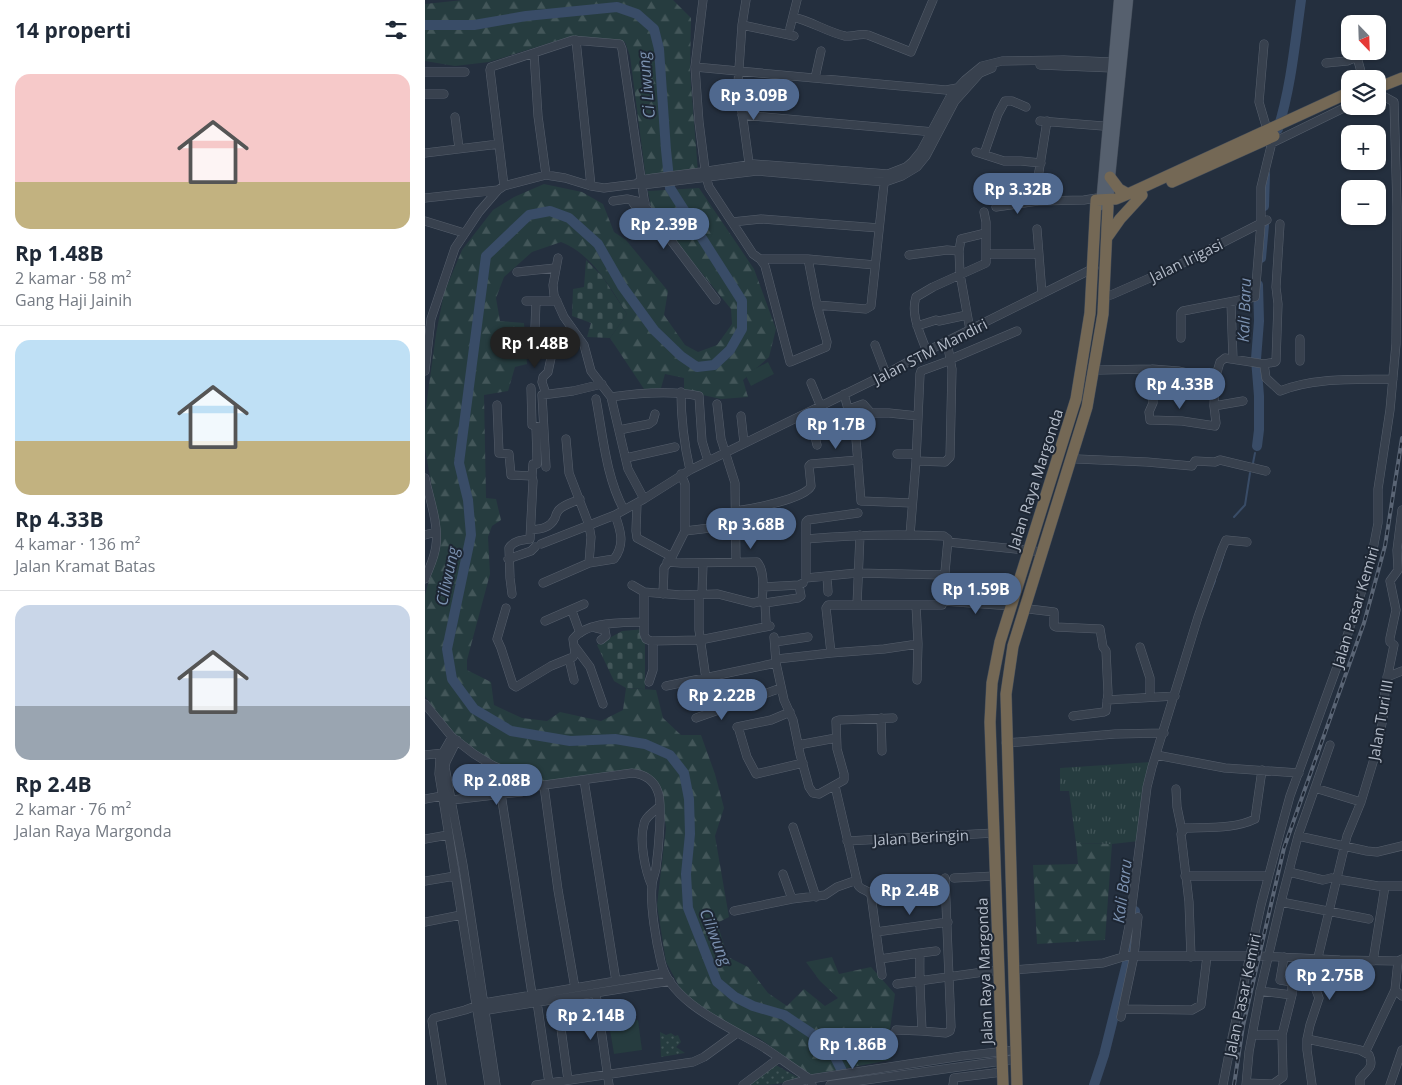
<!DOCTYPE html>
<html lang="id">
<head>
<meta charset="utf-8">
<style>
  :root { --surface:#fff; --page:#f2f2f3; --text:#1f2937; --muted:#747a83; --line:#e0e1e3; --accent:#4f688e }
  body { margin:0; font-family:"Open Sans",sans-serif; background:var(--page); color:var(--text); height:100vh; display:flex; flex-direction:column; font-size:19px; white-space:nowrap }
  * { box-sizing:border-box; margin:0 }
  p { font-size:16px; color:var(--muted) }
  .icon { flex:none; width:28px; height:28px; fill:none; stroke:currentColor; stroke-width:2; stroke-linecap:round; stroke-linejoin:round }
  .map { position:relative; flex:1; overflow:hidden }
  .sheet { display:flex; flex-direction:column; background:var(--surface); width:425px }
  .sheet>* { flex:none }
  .needle { width:32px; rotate:157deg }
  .buttons { position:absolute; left:916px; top:15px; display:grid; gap:10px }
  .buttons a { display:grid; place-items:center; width:45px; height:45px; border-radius:10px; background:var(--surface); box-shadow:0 1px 4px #0004; font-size:25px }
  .price { position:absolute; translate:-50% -42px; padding:0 11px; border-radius:18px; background:var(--accent); color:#fff; font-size:16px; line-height:32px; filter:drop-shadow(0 1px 2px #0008) }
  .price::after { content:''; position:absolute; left:50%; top:30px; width:15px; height:11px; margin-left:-8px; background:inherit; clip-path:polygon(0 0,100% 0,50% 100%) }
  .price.selected { background:#222; color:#fff }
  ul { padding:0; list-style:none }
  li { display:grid; align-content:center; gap:10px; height:265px; padding:0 15px }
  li+li { border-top:1px solid var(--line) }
  li span { display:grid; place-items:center; height:155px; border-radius:15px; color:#555 }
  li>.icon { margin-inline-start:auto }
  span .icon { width:90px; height:90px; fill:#fffc; stroke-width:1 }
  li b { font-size:21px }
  h2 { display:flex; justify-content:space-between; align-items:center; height:60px; padding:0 15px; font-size:21px }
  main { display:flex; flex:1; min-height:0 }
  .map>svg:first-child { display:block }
  .grass { fill:url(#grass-tufts) }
  .forest { fill:url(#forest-firs) }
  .cemetery { fill:url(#cemetery-stones) }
  .park { fill:url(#park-dots) }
  .pitch { fill:#263c3f }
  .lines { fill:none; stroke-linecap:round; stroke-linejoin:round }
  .stream { stroke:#394c67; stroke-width:2 }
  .river { stroke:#394c67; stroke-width:10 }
  .minor-casing { stroke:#565f6c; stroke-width:9 }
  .major-casing { stroke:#414a57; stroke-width:11 }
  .highway-casing { stroke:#434c59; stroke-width:12 }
  .minor { stroke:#38414e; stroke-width:8 }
  .major { stroke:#56606e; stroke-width:10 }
  .highway { stroke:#746855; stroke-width:11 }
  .rail-casing { stroke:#5a6575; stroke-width:4 }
  .rail { stroke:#1d2633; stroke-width:2; stroke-dasharray:5.5; stroke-linecap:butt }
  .labels { text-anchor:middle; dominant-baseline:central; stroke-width:4; stroke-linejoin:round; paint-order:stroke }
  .street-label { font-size:15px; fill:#b4bcc9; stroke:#1d2633 }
  .water-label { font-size:16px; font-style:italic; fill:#7c92b1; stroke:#1d2633 }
</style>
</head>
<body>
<main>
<section class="sheet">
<h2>14 properti<svg class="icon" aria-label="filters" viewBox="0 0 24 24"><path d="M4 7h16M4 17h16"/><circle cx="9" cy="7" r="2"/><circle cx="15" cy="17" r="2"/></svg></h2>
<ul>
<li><span style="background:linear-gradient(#f6c9c9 70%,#c2b280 0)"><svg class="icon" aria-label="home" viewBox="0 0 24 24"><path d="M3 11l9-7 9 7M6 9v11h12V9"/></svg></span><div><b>Rp 1.48B</b><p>2 kamar · 58 m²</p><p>Gang Haji Jainih</p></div></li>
<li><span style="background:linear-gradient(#bfe0f5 65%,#c2b280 0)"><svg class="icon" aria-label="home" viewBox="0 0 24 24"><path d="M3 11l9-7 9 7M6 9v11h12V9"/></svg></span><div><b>Rp 4.33B</b><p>4 kamar · 136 m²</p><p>Jalan Kramat Batas</p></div></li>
<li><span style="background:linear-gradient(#c9d6e8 65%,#9aa5b1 0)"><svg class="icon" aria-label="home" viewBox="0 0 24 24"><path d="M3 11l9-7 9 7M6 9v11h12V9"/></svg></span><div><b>Rp 2.4B</b><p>2 kamar · 76 m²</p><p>Jalan Raya Margonda</p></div></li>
</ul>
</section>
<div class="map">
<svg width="977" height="1085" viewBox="0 0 977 1085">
  <defs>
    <pattern id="grass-tufts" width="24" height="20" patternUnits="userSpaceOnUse" patternTransform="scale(1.25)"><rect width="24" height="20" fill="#263c3f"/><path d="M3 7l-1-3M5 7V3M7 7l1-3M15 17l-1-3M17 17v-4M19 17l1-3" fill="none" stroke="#435659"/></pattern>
    <pattern id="forest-firs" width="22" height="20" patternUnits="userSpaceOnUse" patternTransform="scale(1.25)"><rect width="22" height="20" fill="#263c3f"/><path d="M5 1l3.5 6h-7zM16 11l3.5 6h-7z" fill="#435659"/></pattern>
    <pattern id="cemetery-stones" width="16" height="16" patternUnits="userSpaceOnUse" patternTransform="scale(1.25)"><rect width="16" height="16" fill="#263c3f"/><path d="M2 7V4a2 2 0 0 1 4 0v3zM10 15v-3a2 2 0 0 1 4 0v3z" fill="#435659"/></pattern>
    <pattern id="park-dots" width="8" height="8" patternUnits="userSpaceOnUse" patternTransform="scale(1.25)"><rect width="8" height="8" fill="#263c3f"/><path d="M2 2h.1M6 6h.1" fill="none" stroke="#435659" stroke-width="1.8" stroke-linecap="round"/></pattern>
  </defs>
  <rect width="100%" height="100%" fill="#242f3e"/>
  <path class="grass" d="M726 762 717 792 714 841 687 844 651 843 644 791H635V768Z"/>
  <path class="forest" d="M38 0H248L266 18 265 72 273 172 221 179 205 56 200 42 147 36 64 62 30 66 0 61V4Z
    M119 184 157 192 178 204 189 232 201 240 243 291 239 315 260 345 273 352 292 345 307 324 306 309 227 212 223 191 274 188 329 269 351 329 344 357 318 380 323 397 296 399 259 391V378L240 374 236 388 219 389 185 338 202 314C185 287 167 254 136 242L107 252 79 277 71 298 75 321 99 323 102 364 90 367 83 391 59 395 61 498 71 499 76 520 67 526 63 537 65 574 42 660V670L66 682 69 705 97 718 122 721 135 712 176 721 198 710 201 688 231 690 238 718 256 735H276L290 774 299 808 290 836 304 917 292 923 303 957 323 967 343 993 362 1006 379 989 400 1006 413 998 395 981 381 962 407 957 414 974 446 967 470 994 465 1029 471 1046 465 1060 385 1075 334 1038 281 1016 259 995 241 962 232 905 241 828 235 789 225 775 205 771 111 782 77 768 31 739 0 696V595L16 537 0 449V414L11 334 19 293 37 250 68 210 89 197Z
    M651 843 687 844 680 940 612 944 608 865 653 864Z"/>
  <path class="cemetery" d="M161 260 177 276 202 314 185 338 162 337 166 323 147 316 148 289 159 287Z
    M220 629V689L201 688 189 681 172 645 197 631Z"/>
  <path class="park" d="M235 1032 241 1035 246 1033 250 1036 253 1035 256 1042 251 1047 260 1053 236 1057Z
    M351 1065 374 1078C360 1085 340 1085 324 1085Z"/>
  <path class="pitch" d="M343 362 349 374 326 386 320 374Z
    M213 1020 217 1050 189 1054 184 1024Z"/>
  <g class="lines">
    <path class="stream" d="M828 463 830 453
      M809 517 820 505 825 473
      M794 570 799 553
      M786 591 790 581"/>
    <path class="river" d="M0 25H49L101 16 192 7 212 14 229 29 234 49 241 150 245 188 317 301V329L305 350 289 365 272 367 256 356 229 330 197 286 173 244 144 218 125 211 104 215 61 256 34 463 43 500 46 535 22 649 27 679 49 709 86 731 145 741 190 739 220 744 245 755 259 773 264 799 265 834 261 874 263 908 292 982 310 997 328 1006 359 1015 386 1033 407 1051 424 1085
      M853 129C866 87 870 43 876 0
      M839 206 840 174
      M836 258 839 225
      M832 446 834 430V396L831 359 834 321 833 285
      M669 1085 679 1055 703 959 710 911"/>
    <defs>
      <path id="minor" d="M278 0 270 67 274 122 281 177 284 187 328 254 335 259 340 266 365 362 401 347 402 342 392 305 441 309 446 306 460 174
        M321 0 317 25 313 83 325 170
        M368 17C386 21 402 32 420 36 427 37 435 33 443 35L486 52 508 0
        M317 25 369 36
        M365 28 372 0
        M151 40 166 186
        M839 44 834 102 841 126
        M109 53 113 116 121 175
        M901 63 922 61 932 57 938 79
        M615 65 687 68
        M270 67 465 85 521 90 532 88
        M0 72H40
        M390 78 396 51
        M0 94H19
        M317 115 509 132
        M30 117 34 148
        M615 121 678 126
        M845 144 925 105
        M551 152 579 161H596L616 163
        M0 153 74 144
        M559 154 573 114 580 101H587L601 107
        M213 184 217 185 332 171 460 182 477 176 492 167 501 156 530 101 555 73 567 68
        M79 186 65 70 66 67 148 40 195 44 197 49 220 206 291 300
        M0 198 73 190
        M206 200 211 207 221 209
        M188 201 202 199 220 203
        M613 201 612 184 622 121
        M571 207 613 201 659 200 672 198
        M0 221 39 233
        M307 222 336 219 454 228
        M612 229 617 294
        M534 251 535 274 545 330
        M561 254H614
        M484 255 522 250 534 251 536 239 561 233
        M133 258 128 285 129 295 139 317 159 345 166 371 186 397 203 469 219 499
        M335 259H383L450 265
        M383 259 392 305
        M92 272 130 268
        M686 295 750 267 842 220
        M101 301H132
        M806 302 808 359
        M492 326 511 320 514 321 542 315
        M110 328 111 301
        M756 338V313L758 311 830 297 836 223V187L847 142
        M450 345 461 374
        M502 352C496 335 485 315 491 297L508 287 561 263V222L559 212
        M526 359 592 331
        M875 361V339
        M839 364 850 362 851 361 853 304 851 287 855 224
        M727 369 728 403 724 412 725 420 757 421 790 426 791 423 789 406 790 379
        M675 370 727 369 753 371 790 379 795 362 800 358 839 364 841 378 855 391C890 377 931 380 968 379
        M0 371 6 319 30 248 54 212 73 190 79 186 121 175 140 178 166 186 179 188 211 184 216 180 228 178 276 172 329 164 463 174 481 167 487 162 496 151 526 95 540 80 557 66 577 61 639 60 687 62
        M386 383 396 407
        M106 388 107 425 114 427
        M256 392C256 419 259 444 265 470
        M121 394 117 382 118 377 123 372 129 344
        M419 394 431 439 436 501 487 503
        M186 397C214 393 245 390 274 396L277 441 283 461
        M171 399C178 436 181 477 199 510
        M292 404 296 439 310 483 311 562
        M72 405 74 453 84 454 86 475 107 476 108 481 105 539C97 540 88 541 84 548L85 578 87 594
        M789 406 818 401
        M424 409 438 404 446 413H464L493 416
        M380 415 389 432 392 445
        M316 416 319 443
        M194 430 224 424 228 421 230 414
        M141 439 144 473 164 525 166 537 164 563
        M472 454H491
        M201 458 250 447
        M652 459 722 462 767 466 770 461 790 462 795 460 841 471
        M491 461 520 462 525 457 527 369 522 342
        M121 467 117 395 148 391 177 384
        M107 476 108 464H112V459L111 427
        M0 478C4 497 14 525 11 545 10 557 4 568 0 579
        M212 503 211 531 212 538 247 557
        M310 511C326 509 380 499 386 486L384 466 386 464 433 460
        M106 530C116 529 125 528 130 518 131 514 133 510 136 508 141 504 149 502 155 499
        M260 531 310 525
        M0 535 11 532
        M485 535 491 461 495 374 496 371 526 360
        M381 539V522L383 520 433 513
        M523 542 610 551
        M116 544 190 515 219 499 265 470 461 374 512 346 669 268
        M83 559 106 551 110 547
        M402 576 403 592
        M381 578 432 573 520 575
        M118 583 164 563 189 559C200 545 196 531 190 515
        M207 585 219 592 256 595 293 594 328 603 337 601C338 590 340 570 332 562L256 563 242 562
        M338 587 374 585 378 583
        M219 592V634L221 639 226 641 275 640 345 626
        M238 594 239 568 247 557 260 531V484L256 474
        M277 594 278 563
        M274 595V630L281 679
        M518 601 586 606
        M432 605 435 535
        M491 605 493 644 492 680
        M81 608 72 639 76 648 88 685 91 687 126 666 148 657 150 653 148 639C162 621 197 623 219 622
        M604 609 629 612V626L631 627 675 629 678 647 681 651 683 693 681 711 679 712 648 716
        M147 611 155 633
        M120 621 159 604
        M341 622 340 603 373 598 376 596 374 585
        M171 628 180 630 181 636 176 640
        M349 637 351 663 359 700 368 720 375 754 384 787 388 793 394 794 419 780V774L412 749 411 721 414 720 468 718
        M350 642 383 637
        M150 647 165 667 178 704
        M715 647 725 678V696
        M406 653 459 649 493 644
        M144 659 149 680
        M352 659 406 653 401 608 403 605H517L523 539 519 536C473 534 427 535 381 539V578
        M962 677 977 671
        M224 682 228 670V641
        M241 686 351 663
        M682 700 750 696
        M0 704 27 737 49 754 67 765 112 786 207 773C219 774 229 780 233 792 238 804 233 853 231 868 230 874 227 880 227 886 225 906 231 941 236 962 245 1003 305 1027 338 1047 354 1057 369 1069 385 1079L387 1085
        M271 718 356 688
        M456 718 457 751
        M312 727 346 720 365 712
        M314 730 322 757 331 774 378 763
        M27 737 15 758 14 774 64 1085
        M32 740 21 762 20 767 38 865 71 1085
        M581 743 690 734 739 733
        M373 745 411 738
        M0 755 18 753 22 754
        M731 755 800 768 874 773
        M159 780 191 981
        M119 786 133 890 150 988
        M410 786 433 885C436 891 443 889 446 895L457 975
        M890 788 936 802
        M751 789 752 807 757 831
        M76 794 107 994
        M0 799 17 796
        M27 800 96 792 112 786
        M368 827 391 897
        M873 836 942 851 952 852 977 846
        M0 839 23 835
        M422 841 569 833
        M864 872 898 880 906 878 953 886H977
        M358 874 367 899
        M760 876H843
        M529 878 570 876
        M0 881 30 876
        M227 886C220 871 214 840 219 824 220 817 230 811 235 806
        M856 902 944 919
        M309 911 367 899 400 895 412 887 432 880
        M0 922 36 915
        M451 932 523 922
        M495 953 511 951
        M698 957 705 921 722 787 727 767 773 617 797 549 801 540 822 542
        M766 957 764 902 756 834 760 828C782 827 810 829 830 819L837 770
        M455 959 495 953C494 979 496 1005 497 1031L471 1030
        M948 961 960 886
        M973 961 970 990 977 996
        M588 970 678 963 701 956H834L915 960 973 961 977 959
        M472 984 573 970
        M835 991 867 995
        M171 994 184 1085
        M132 999 143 1080
        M112 1002 124 1083
        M698 1009 767 1010 776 1005 782 956
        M57 1011 245 981
        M696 1017 709 956 713 917
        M497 1031 521 1033 525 1031 526 1027 520 878
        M828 1035H857
        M882 1039 935 1050 944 1055C950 1068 941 1070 935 1079V1085
        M940 1053 970 990
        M822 1083 848 1084 858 1077 857 1035 867 995V982L855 980 859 957
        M17 1085 7 1021 9 1018 40 1010 59 1003 239 973
        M111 1085 268 1062 279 1057 312 1033
        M318 1085 354 1058
        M362 1085 385 1079 537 1056 591 1050
        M405 1085 591 1059
        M528 1085 529 1078 577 1072
        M798 1085 807 1038 836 905 856 829 865 796 913 664 936 593 946 560 953 523V489L965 410 971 344 972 207 969 102 958 96H952
        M821 1085 824 1052 835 992 856 902 873 836 905 745
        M887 1085 882 1050V1039L885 1025 894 998 888 982 894 953 922 836 936 802 952 749 959 713 960 689 969 645 965 642V638L971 610 965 581 973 570 972 550 977 510
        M965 1085 977 1050"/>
      <path id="major" d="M676 205 694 0
        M683 206 685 177 703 0"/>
      <path id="highway" d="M952 88 977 78
        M685 177 694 189 703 194
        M747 182 849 136
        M683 236 695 219 717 195
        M578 1085 565 722 567 683 575 642 651 399 665 313 671 200 691 199 703 194 925 92
        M592 1085 581 694 588 646 662 407 678 314 683 206"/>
    </defs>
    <use href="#minor" class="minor-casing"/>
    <use href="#major" class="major-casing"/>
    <use href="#highway" class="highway-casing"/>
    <use href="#minor" class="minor"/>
    <use href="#major" class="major"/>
    <use href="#highway" class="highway"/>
    <defs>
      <path id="rail" d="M809 1085 818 1026 859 848 939 623 960 546 977 438"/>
    </defs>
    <use href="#rail" class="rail-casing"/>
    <use href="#rail" class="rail"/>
  </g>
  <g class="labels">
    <g class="street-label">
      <text transform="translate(761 260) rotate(-26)">Jalan Irigasi</text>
      <text transform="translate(505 351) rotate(-27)">Jalan STM Mandiri</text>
      <text transform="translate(610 479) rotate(-72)">Jalan Raya Margonda</text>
      <text transform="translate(930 607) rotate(-73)">Jalan Pasar Kemiri</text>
      <text transform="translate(955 720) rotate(-80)">Jalan Turi III</text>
      <text transform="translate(496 837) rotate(-3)">Jalan Beringin</text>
      <text transform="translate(559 971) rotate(-92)">Jalan Raya Margonda</text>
      <text transform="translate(817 995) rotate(-78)">Jalan Pasar Kemiri</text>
    </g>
    <g class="water-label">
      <text transform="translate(221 85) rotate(-95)">Ci Liwung</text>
      <text transform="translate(819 310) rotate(-88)">Kali Baru</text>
      <text transform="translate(22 576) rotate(-78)">Ciliwung</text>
      <text transform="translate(697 891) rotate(-83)">Kali Baru</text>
      <text transform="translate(291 937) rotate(68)">Ciliwung</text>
    </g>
  </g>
</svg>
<div class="buttons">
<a><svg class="needle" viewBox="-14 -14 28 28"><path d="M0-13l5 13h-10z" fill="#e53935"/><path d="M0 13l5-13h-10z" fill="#747a83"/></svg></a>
<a><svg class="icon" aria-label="layers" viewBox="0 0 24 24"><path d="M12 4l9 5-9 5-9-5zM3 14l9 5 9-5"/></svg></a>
<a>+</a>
<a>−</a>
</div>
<b class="price" style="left:329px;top:121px">Rp 3.09B</b>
<b class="price" style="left:593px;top:215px">Rp 3.32B</b>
<b class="price" style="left:239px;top:250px">Rp 2.39B</b>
<b class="price selected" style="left:110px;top:369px">Rp 1.48B</b>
<b class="price" style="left:755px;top:410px">Rp 4.33B</b>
<b class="price" style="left:411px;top:450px">Rp 1.7B</b>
<b class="price" style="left:326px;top:550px">Rp 3.68B</b>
<b class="price" style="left:551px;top:615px">Rp 1.59B</b>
<b class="price" style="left:297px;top:721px">Rp 2.22B</b>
<b class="price" style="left:72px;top:806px">Rp 2.08B</b>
<b class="price" style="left:485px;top:916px">Rp 2.4B</b>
<b class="price" style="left:905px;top:1001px">Rp 2.75B</b>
<b class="price" style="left:166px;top:1041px">Rp 2.14B</b>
<b class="price" style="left:428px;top:1070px">Rp 1.86B</b>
</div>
</main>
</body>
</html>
